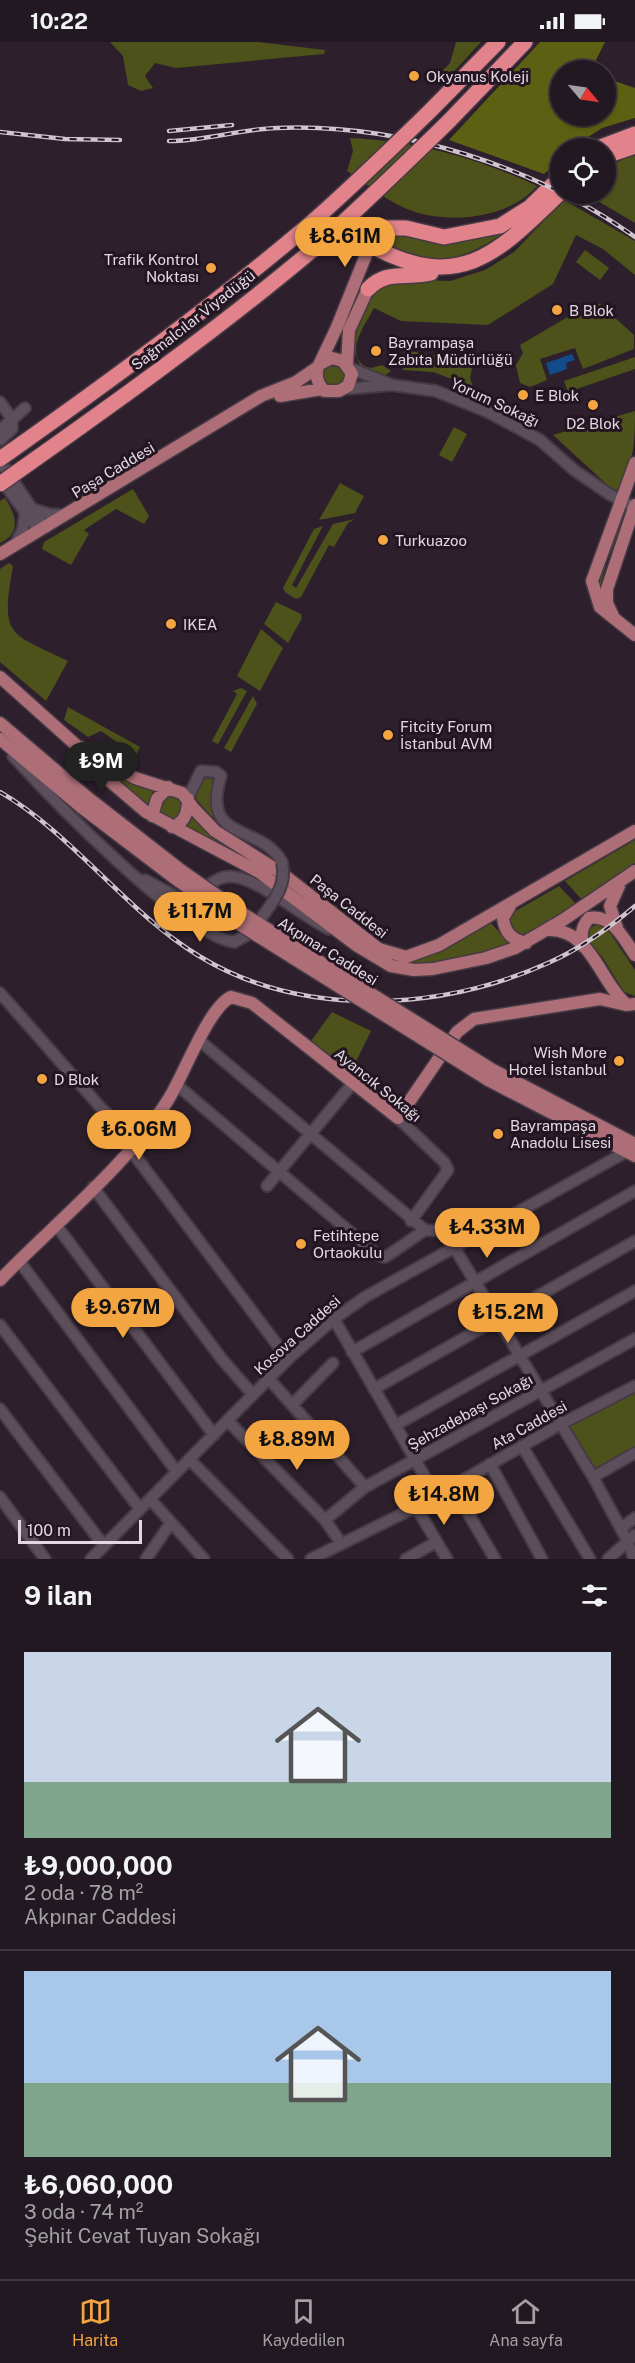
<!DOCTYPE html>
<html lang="tr">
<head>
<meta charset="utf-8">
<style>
  :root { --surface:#221821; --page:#2e252e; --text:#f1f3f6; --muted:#a2a0a5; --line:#3f373f; --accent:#f2a541 }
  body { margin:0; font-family:"Public Sans",sans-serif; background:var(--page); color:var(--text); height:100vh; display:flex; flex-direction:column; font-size:22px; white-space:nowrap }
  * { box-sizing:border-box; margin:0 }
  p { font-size:20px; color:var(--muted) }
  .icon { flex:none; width:33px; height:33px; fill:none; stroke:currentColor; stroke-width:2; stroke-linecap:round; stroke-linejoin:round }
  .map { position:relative; height:1517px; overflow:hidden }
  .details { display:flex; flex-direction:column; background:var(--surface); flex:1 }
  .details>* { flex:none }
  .needle { width:39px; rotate:119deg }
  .buttons { position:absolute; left:550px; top:18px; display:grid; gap:12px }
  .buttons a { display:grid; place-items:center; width:66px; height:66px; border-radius:50%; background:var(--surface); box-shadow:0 2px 4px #0004,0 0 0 2px var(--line); font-size:30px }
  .scale { position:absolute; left:18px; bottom:15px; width:124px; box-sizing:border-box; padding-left:6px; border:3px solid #e2d9e1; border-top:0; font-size:16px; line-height:21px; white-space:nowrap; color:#e2d9e1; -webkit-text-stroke:4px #231622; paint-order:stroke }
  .price { position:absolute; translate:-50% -51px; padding:0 14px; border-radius:21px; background:var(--accent); color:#111; font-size:20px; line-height:39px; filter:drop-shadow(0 2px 3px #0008) }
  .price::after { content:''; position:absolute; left:50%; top:36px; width:18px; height:14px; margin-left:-9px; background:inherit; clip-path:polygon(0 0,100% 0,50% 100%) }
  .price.active { background:#222; color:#fff }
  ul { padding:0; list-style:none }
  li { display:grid; align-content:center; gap:12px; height:318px; padding:0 24px }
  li+li { border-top:2px solid var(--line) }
  li span { display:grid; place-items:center; height:186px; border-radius:0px; color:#555 }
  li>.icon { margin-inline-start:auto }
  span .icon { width:108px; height:108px; fill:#fffc; stroke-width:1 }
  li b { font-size:26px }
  h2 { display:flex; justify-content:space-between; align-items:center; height:72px; padding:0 24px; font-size:26px }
  .status { display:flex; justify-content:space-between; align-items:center; height:42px; padding:0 30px; background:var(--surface); direction:ltr }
  .status svg { height:16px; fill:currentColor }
  .tabs { display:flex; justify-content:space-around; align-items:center; height:84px; border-top:2px solid var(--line); background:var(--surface); font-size:16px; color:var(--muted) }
  .tabs a { display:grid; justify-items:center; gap:3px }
  .tabs .active { color:var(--accent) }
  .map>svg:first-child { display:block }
  .green { fill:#4d511a }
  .forest { fill:#5c6012 }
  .water { fill:#124a8a }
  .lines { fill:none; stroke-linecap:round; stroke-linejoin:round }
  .minor-casing { stroke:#463b45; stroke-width:14 }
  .major-casing { stroke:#463b45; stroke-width:15 }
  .highway-casing { stroke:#463b45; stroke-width:18 }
  .minor { stroke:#5d4e5b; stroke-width:10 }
  .major { stroke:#ad6e78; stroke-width:12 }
  .highway { stroke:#e2838b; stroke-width:15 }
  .rail-casing { stroke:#cfc5ce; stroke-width:4.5 }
  .rail { stroke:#231622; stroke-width:2; stroke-dasharray:7; stroke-linecap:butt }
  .minor-bridge-casing { stroke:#463b45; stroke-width:14; stroke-linecap:butt }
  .major-bridge-casing { stroke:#463b45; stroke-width:15; stroke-linecap:butt }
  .highway-bridge-casing { stroke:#463b45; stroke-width:18; stroke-linecap:butt }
  .minor-bridge { stroke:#5d4e5b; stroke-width:10 }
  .major-bridge { stroke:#ad6e78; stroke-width:12 }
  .highway-bridge { stroke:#e2838b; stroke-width:15 }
  .poi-dot { fill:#f2a541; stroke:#231622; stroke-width:2 }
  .labels { text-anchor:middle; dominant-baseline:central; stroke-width:6; stroke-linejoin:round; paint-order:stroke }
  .poi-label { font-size:15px; fill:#e2d9e1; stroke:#231622; text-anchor:start }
  .street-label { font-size:15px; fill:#e2d9e1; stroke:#231622 }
</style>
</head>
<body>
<div class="status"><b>10:22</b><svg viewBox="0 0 49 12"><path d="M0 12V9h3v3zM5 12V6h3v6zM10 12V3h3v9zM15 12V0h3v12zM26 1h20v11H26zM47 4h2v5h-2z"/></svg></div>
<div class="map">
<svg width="635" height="1517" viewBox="0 0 635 1517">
  <rect width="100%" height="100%" fill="#2d202c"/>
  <path class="green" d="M110 0H258L325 8 324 12 176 26 155 21 145 34 153 46 141 49 128 43 123 14Z
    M456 0H481L447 37 440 31 450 21Z
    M350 96C417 99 477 116 537 144 509 176 454 182 415 170 390 162 368 143 347 129L353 109Z
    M635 114V181L586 152H606V126L628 115Z
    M564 158 635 199V233L603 207 576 193 553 242 488 283 401 279 374 266C367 280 348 304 360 320 367 328 373 326 382 323L391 329 384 334 361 325 352 304 357 284 370 255 378 246 400 237 450 239 485 228 514 210Z
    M513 183C509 189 498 195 491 199 446 226 426 219 380 201L381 195C406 190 405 196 427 199 458 204 485 196 513 183Z
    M585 208 609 226 600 238 576 220Z
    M593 260 600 262 634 293V307L583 327 575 306 540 317 547 338 530 345 520 341 516 323 523 311 520 303Z
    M404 308 473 320 470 336 473 345 433 330 403 328Z
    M635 315V327L568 350 564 339Z
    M323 334a11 11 0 1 1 22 0a11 11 0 1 1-22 0Z
    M635 369C635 398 634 423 619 447L614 449 553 393Z
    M454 385 467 392 452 420 439 413Z
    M340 441 364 454 355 471 319 478Z
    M133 447 149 474 144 482 116 467 84 488 89 492 71 523 42 507 44 500Z
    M5 456C16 473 22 491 0 501V459Z
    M624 468 627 469 606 522 598 553V537Z
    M355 477 348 481 334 505 329 503 301 555 296 557 285 550 283 546 314 487 323 484 292 543 296 546 333 482Z
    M9 521 13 524C0 596 9 590 68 619L46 659 0 620V527Z
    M276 560 301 572 302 576 288 601 264 582Z
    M261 587 283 606 260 649 237 634Z
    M241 646 247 649 218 702 212 699 237 652 233 649Z
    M253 654 257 662 231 710 224 706Z
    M68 665 140 705 136 713 101 689 88 695 64 678Z
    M98 721 153 749 147 765Z
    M205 736 212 737 214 740 210 759 214 774 212 775 196 757 198 745Z
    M160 766a11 11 0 1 1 22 0a11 11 0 1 1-22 0Z
    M192 776 235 809 234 811 183 785Z
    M635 798V821L583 859 565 839Z
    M559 844 578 864 530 892H521L512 887 510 879 514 870Z
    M490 880 511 903C479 913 421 934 391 918L409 920 422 917Z
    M598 882 610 891 635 928V954L624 950 603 916 587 897 590 886Z
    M332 970 371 989 351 1030 311 999Z
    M635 1349V1405L595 1427 569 1387 570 1383Z"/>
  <path class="forest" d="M540 0H605L591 28H561V74H606V36L635 46V76L602 86 571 106H561V116L544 132 449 98Z"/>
  <path class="water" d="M572 312 575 318 566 321 567 327 550 333 546 321Z"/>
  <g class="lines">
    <defs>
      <path id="minor" d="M392 343 436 349 488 370 540 398 574 428 609 452 634 465
        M345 347 392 343 350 326
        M0 360 12 377V387L0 398
        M0 388 25 366
        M0 419 45 486
        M0 436 39 489
        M33 467 49 472 65 473
        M15 503 23 487 25 469
        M13 714C51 756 182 892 234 900L247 893 254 885
        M188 756 201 729 216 730 221 734C200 801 261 781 282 820
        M145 838 186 860C201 856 208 838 225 835 251 829 304 876 329 887
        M0 951 102 1067 137 1098
        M200 999 425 1188
        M177 1043 376 1212 385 1215 390 1212 425 1188 442 1189 454 1205 593 1435 627 1498 634 1517
        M398 1076 444 1120 448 1128 411 1179
        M130 1107 288 1317
        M267 1144 353 1041
        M93 1145 221 1316 253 1353
        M56 1183 214 1393
        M19 1219 177 1430
        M334 1277 436 1454
        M0 1283 140 1467
        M352 1310 635 1149
        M269 1337 365 1445
        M374 1347 635 1199
        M293 1362 333 1321
        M0 1367 104 1504
        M228 1379 325 1478 341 1501
        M396 1383 635 1249
        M522 1404 590 1517
        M190 1418 288 1517
        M490 1422 542 1517
        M593 1435 635 1411
        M452 1444 495 1517
        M0 1455 45 1517
        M150 1457 204 1517
        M416 1465 447 1517
        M325 1478 365 1445 635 1297
        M621 1486 635 1476
        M91 1517 288 1317 334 1277 365 1255 626 1110
        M146 1517 170 1482
        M311 1517 416 1465 559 1383 635 1344
        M406 1517 436 1500
        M608 1517 635 1493"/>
      <path id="major" d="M320 322 332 316 343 319 352 332 348 344 339 349H324C318 341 315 335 318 325L337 285 370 203
        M347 322 349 288 368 247
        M280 354 322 347
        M635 421 592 539 600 565 635 593
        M0 512 261 354 296 340 318 325
        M613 574 607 561V547L635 463
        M0 635 76 703 92 724 146 770 259 830 356 903 391 924 414 928 433 927 486 916 515 906 563 878 635 829
        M0 681 87 755
        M0 697 81 765
        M80 705 135 736 182 751 194 767 215 789 280 830 379 907 406 915 439 903 635 789
        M152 774 157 757 168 745
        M172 785C185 781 188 770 188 757
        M510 864 503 876C505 891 511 897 526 901
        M617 886 610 864 619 844
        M548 888C590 886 600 939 625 961
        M584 905C580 894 581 885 589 876 612 872 624 897 635 913
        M493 1028 635 1102
        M488 1038 635 1114
        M0 1238C55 1181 126 1125 168 1058 184 1033 208 966 231 955L252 961 398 1076 457 990 474 977 600 957 626 963 635 962"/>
      <path id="highway" d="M430 69 498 0
        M449 79 525 0
        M598 106 635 92
        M606 114 635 104
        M561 135 530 165 500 184 444 195 406 186H386L379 190 370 203C459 252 497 212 561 150
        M368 247C386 227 407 237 431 231"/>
    </defs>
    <use href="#minor" class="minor-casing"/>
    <use href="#major" class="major-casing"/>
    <use href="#highway" class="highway-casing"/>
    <use href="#minor" class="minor"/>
    <use href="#major" class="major"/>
    <use href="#highway" class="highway"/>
    <defs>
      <path id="rail" d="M169 89 232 83
        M0 90 65 97 120 98
        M169 99C205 99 241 87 277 86 400 81 535 124 635 195
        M0 750C74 793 125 869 199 914 302 977 441 969 548 921 580 907 609 886 635 864"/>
    </defs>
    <use href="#rail" class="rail-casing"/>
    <use href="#rail" class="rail"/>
    <defs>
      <path id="minor-bridge" d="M262 875C275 857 287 843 282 820"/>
      <path id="major-bridge" d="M87 755 182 829 242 871 493 1028
        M81 765 173 835 245 886 488 1038"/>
      <path id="highway-bridge" d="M0 417C106 342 212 265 311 181 352 145 391 107 430 69
        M0 442C105 368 211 293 310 210 358 168 404 123 449 79"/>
    </defs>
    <use href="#minor-bridge" class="minor-bridge-casing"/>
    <use href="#major-bridge" class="major-bridge-casing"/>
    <use href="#highway-bridge" class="highway-bridge-casing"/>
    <use href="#minor-bridge" class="minor-bridge"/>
    <use href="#major-bridge" class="major-bridge"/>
    <use href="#highway-bridge" class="highway-bridge"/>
  </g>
  <g class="poi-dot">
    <circle cx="414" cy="34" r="6"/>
    <circle cx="211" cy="226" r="6"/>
    <circle cx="557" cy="268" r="6"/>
    <circle cx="376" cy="309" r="6"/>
    <circle cx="523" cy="353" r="6"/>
    <circle cx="593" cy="363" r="6"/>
    <circle cx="383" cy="498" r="6"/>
    <circle cx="171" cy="582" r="6"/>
    <circle cx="388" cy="693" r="6"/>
    <circle cx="619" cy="1019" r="6"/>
    <circle cx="42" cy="1037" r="6"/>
    <circle cx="498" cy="1092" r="6"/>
    <circle cx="301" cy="1202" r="6"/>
  </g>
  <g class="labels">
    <g class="poi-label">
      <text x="426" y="34">Okyanus Koleji</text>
      <text x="199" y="217" text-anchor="end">Trafik Kontrol<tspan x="199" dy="17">Noktası</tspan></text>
      <text x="569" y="268">B Blok</text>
      <text x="388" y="300">Bayrampaşa<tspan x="388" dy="17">Zabıta Müdürlüğü</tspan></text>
      <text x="535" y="353">E Blok</text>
      <text x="593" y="381" text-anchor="middle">D2 Blok</text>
      <text x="395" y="498">Turkuazoo</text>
      <text x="183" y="582">IKEA</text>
      <text x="400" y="684">Fitcity Forum<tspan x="400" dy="17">İstanbul AVM</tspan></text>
      <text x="607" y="1010" text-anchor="end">Wish More<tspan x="607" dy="17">Hotel İstanbul</tspan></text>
      <text x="54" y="1037">D Blok</text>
      <text x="510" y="1083">Bayrampaşa<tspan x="510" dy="17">Anadolu Lisesi</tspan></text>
      <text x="313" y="1193">Fetihtepe<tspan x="313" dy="17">Ortaokulu</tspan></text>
    </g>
    <g class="street-label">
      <text transform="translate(193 278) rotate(-38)">Sağmalcılar Viyadüğü</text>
      <text transform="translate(495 360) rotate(25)">Yorum Sokağı</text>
      <text transform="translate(113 428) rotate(-31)">Paşa Caddesi</text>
      <text transform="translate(349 864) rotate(38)">Paşa Caddesi</text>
      <text transform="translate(328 909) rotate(32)">Akpınar Caddesi</text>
      <text transform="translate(378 1043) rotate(39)">Ayancık Sokağı</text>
      <text transform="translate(297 1293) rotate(-42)">Kosova Caddesi</text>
      <text transform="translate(470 1370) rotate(-29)">Şehzadebaşı Sokağı</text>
      <text transform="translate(529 1383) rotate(-29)">Ata Caddesi</text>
    </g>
  </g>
</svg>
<div class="buttons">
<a><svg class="needle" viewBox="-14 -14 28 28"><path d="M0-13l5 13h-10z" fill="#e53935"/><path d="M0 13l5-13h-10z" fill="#a2a0a5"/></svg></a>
<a><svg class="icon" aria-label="locate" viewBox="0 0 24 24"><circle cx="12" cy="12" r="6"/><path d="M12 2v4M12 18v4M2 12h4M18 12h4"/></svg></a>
</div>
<div class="scale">100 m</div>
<b class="price" style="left:345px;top:226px">₺8.61M</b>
<b class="price active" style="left:101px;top:751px">₺9M</b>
<b class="price" style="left:200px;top:901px">₺11.7M</b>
<b class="price" style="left:139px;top:1119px">₺6.06M</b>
<b class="price" style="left:487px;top:1217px">₺4.33M</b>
<b class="price" style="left:123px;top:1297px">₺9.67M</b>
<b class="price" style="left:508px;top:1302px">₺15.2M</b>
<b class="price" style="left:297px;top:1429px">₺8.89M</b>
<b class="price" style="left:444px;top:1484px">₺14.8M</b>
</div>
<section class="details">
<h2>9 ilan<svg class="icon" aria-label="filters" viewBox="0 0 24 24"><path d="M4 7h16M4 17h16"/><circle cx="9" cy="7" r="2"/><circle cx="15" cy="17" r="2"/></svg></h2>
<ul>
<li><span style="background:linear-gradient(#c9d6e8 70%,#7fa58c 0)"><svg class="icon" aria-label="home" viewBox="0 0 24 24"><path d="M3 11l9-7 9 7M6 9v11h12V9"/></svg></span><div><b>₺9,000,000</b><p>2 oda · 78 m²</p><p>Akpınar Caddesi</p></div></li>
<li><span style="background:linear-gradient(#a9c7e8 60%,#7fa58c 0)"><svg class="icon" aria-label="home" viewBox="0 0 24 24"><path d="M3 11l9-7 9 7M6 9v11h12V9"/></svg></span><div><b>₺6,060,000</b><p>3 oda · 74 m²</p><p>Şehit Cevat Tuyan Sokağı</p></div></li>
</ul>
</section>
<nav class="tabs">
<a class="active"><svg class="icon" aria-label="map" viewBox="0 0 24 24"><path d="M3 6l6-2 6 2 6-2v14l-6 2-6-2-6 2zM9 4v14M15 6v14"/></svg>Harita</a>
<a><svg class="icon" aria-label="saved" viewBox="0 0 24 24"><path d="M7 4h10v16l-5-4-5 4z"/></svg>Kaydedilen</a>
<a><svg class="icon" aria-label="home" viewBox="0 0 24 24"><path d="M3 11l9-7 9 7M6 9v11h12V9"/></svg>Ana sayfa</a>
</nav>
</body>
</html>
